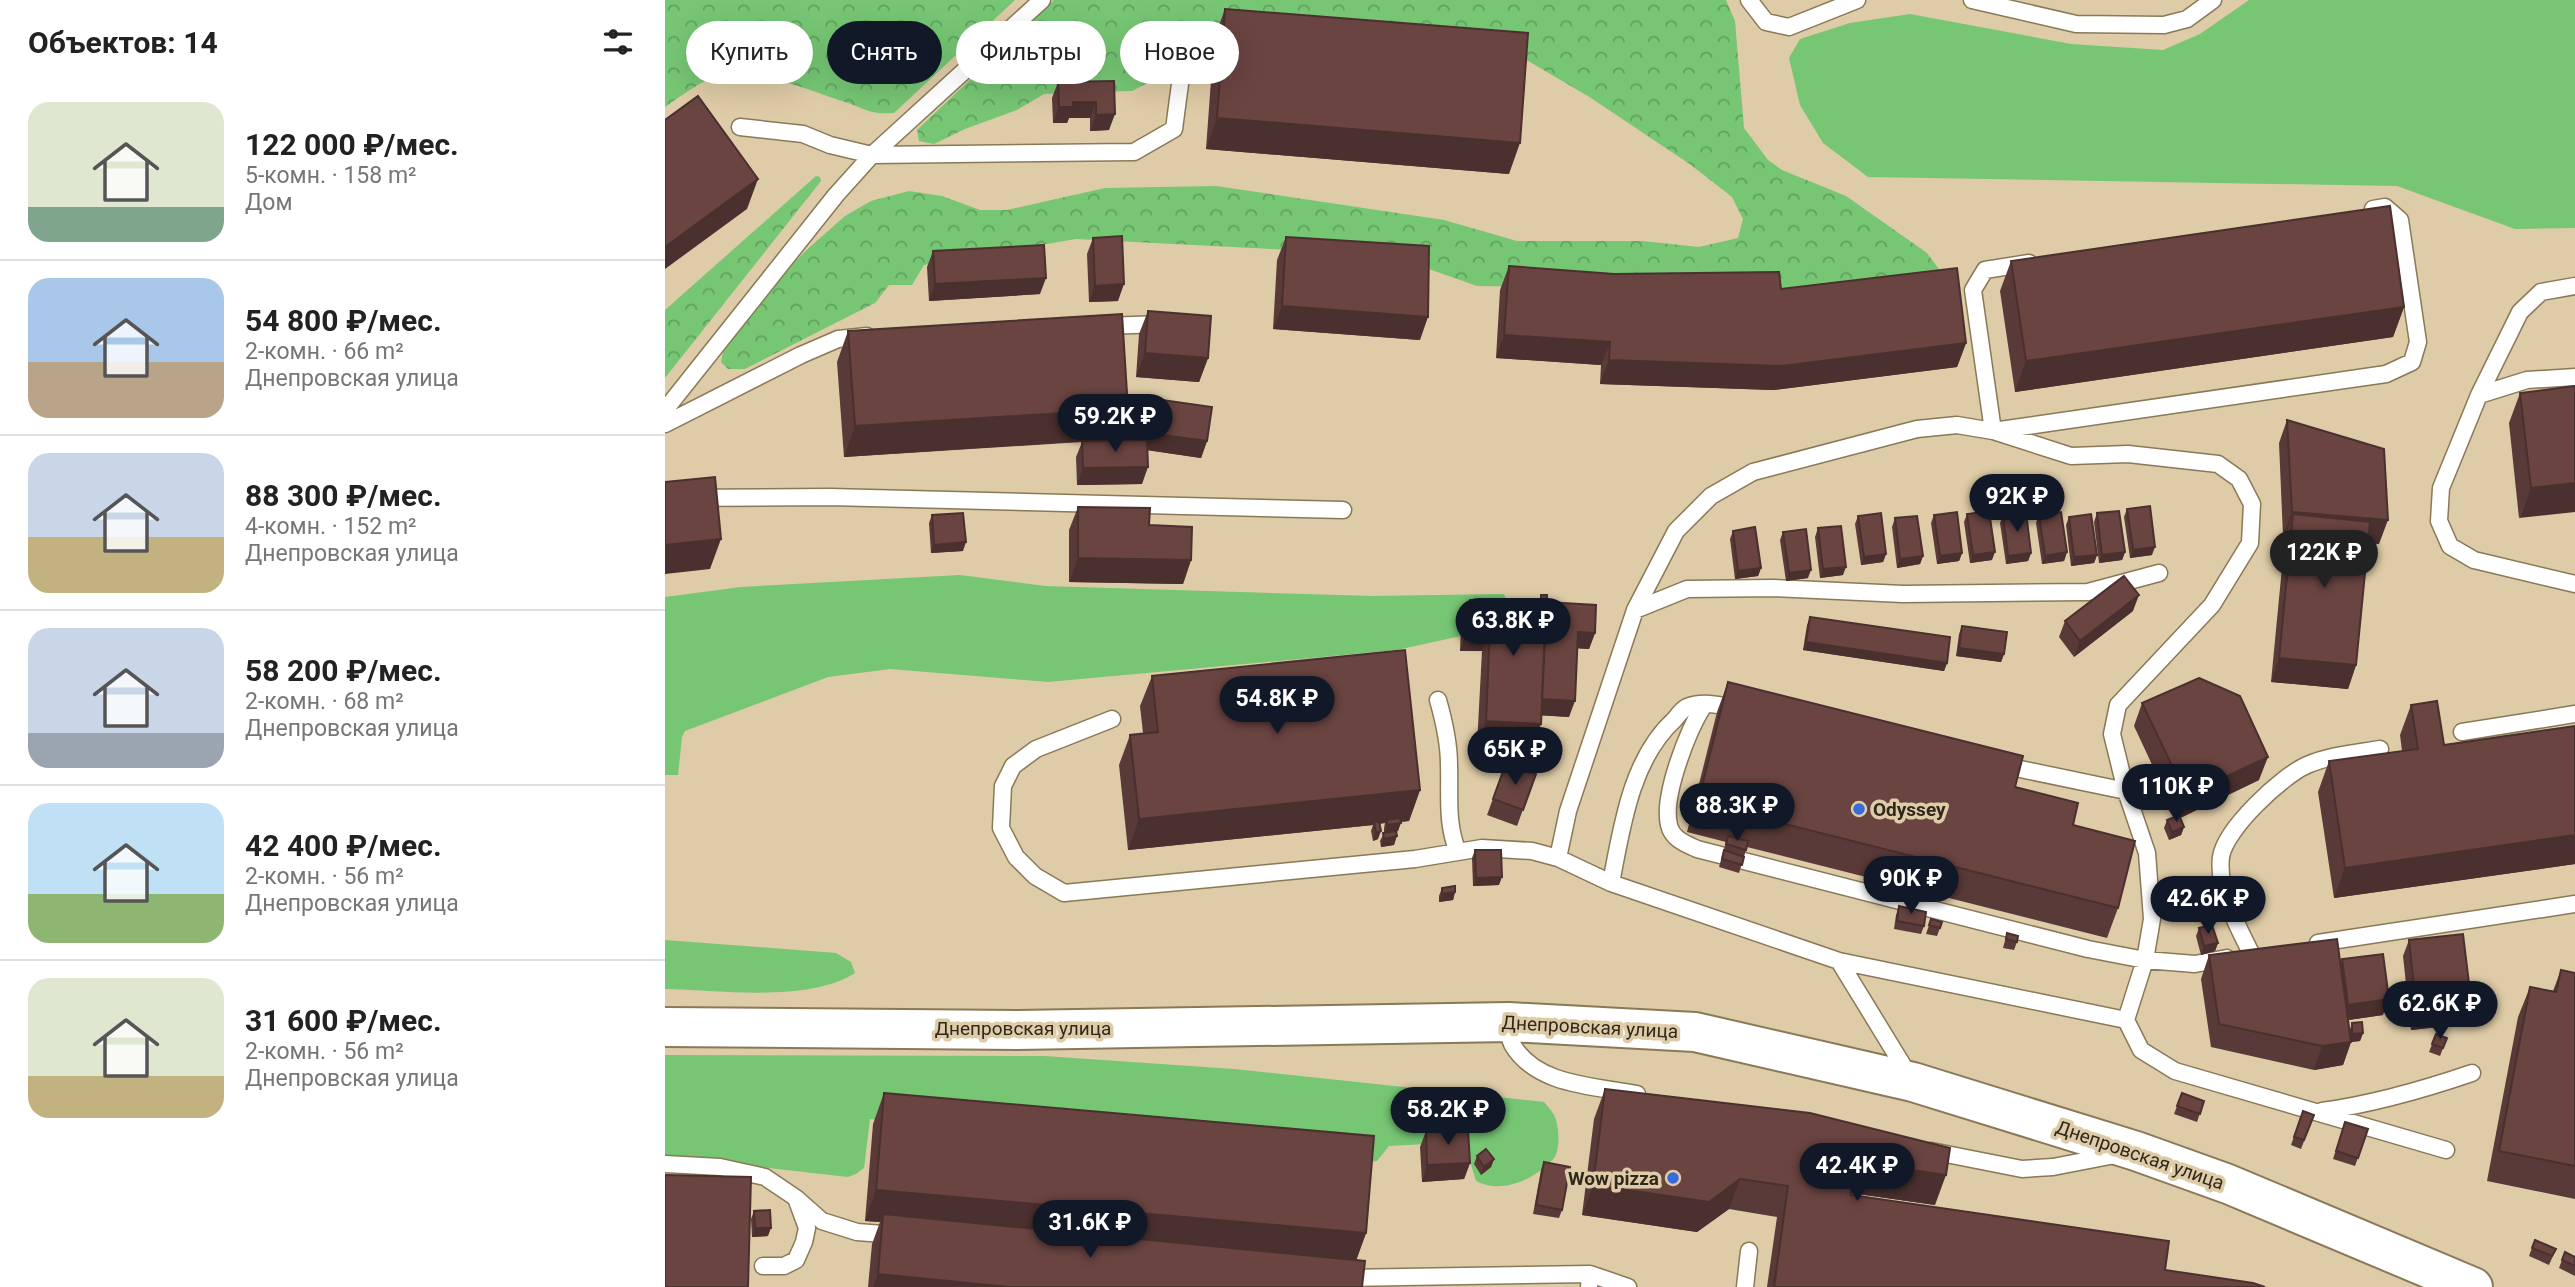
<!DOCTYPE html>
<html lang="ru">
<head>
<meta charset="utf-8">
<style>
  :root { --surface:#fff; --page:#f2f2f2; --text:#222; --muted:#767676; --line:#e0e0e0; --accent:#111827 }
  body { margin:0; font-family:Roboto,sans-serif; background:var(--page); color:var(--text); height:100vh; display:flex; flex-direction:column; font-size:26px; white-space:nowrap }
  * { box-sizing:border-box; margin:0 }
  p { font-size:23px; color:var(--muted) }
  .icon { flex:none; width:38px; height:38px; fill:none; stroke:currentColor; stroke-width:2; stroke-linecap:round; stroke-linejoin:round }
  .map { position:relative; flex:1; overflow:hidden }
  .drawer { display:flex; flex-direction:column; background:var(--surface); width:665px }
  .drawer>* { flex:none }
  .top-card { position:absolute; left:21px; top:21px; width:665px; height:63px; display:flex; gap:14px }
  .price { position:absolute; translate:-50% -60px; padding:0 16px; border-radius:24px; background:var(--accent); color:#fff; font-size:23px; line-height:46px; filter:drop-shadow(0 2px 4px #0008) }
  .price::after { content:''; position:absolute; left:50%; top:42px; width:21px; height:16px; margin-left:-10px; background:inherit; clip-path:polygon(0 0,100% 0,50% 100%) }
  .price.active { background:#222; color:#fff }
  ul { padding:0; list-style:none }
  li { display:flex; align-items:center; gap:21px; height:175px; padding:0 28px }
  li+li { border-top:2px solid var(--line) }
  li span { display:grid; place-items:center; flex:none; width:196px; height:140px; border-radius:21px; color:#555 }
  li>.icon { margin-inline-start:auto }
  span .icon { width:84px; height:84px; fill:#fffc; stroke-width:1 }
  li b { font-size:30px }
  h2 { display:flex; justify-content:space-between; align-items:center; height:84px; padding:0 28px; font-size:30px }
  .pill { padding:0 24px; border-radius:32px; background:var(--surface); box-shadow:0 7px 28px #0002; font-size:24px; line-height:63px }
  .pill.active { background:var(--accent); color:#fff }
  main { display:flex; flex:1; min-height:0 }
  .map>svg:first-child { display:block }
  .green { fill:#76c674 }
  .forest { fill:url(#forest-crowns) }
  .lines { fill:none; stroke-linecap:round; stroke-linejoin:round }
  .service-casing { stroke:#8a7857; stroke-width:19 }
  .secondary-casing { stroke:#8a7857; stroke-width:42 }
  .service { stroke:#fff; stroke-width:16 }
  .secondary { stroke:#fff; stroke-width:38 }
  .wall { fill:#5a3a38; fill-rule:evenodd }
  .shaded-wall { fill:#4a302e }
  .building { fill:#694441; stroke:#4a302e; stroke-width:2 }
  .poi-dot { fill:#386ad9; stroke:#decba7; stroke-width:2.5 }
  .labels { text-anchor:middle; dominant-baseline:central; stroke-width:7; stroke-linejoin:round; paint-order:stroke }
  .poi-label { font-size:19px; font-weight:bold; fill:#30291b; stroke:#decba7; text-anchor:start }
  .street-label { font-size:19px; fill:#30291b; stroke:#decba7 }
</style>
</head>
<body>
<main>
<section class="drawer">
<h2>Объектов: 14<svg class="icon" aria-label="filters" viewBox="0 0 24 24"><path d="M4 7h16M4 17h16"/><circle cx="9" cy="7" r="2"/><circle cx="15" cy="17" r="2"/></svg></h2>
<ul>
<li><span style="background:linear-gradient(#dfe7d0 75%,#7fa58c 0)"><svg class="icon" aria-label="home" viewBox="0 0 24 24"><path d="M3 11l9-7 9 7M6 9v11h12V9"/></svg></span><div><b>122 000 ₽/мес.</b><p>5-комн. · 158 m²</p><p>Дом</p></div></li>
<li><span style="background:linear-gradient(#a9c7e8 60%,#b9a48a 0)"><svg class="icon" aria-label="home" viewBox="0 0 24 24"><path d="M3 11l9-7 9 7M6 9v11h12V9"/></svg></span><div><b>54 800 ₽/мес.</b><p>2-комн. · 66 m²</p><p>Днепровская улица</p></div></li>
<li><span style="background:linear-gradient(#c9d6e8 60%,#c2b280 0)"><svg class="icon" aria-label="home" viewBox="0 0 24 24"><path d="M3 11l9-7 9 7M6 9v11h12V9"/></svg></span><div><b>88 300 ₽/мес.</b><p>4-комн. · 152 m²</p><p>Днепровская улица</p></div></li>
<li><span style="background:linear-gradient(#c9d6e8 75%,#9aa5b1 0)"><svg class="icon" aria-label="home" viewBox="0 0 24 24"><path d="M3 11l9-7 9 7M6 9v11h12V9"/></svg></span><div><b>58 200 ₽/мес.</b><p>2-комн. · 68 m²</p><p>Днепровская улица</p></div></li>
<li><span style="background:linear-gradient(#bfe0f5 65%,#8fb573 0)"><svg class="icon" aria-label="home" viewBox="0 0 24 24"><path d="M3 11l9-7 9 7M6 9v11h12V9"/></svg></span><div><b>42 400 ₽/мес.</b><p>2-комн. · 56 m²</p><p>Днепровская улица</p></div></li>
<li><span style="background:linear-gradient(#dfe7d0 70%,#c2b280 0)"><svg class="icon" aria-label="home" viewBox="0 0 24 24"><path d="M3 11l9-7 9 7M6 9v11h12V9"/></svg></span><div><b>31 600 ₽/мес.</b><p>2-комн. · 56 m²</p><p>Днепровская улица</p></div></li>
</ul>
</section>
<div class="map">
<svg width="1910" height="1287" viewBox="0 0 1910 1287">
  <defs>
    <pattern id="forest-crowns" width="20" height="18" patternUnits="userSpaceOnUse" patternTransform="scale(1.75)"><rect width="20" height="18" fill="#76c674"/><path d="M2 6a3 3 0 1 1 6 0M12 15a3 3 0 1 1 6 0" fill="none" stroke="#61a15e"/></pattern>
  </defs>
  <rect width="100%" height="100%" fill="#decba7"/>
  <path class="green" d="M1584 0H1910V228L1850 229 1732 186 1203 177 1158 143 1135 105 1124 58 1135 39 1185 23 1245 14 1406 44 1498 50 1535 34Z
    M295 575 380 586 707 596 839 594 842 602 835 618 814 632 732 650 383 682 225 669 163 677 20 731 17 737 13 775H0V597L76 587Z
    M0 940 171 953 186 962 190 973C142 1003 55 990 0 989Z
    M0 1055 379 1056 569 1069 879 1102C884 1108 889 1113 891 1120 894 1129 895 1150 889 1158 871 1179 837 1195 811 1181L799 1142 724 1146 712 1161 696 1163 205 1119 199 1168 191 1174 183 1177 0 1156Z"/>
  <path class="forest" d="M0 0H350L229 113C203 115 200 108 177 101 150 92 83 66 56 74 36 81 17 95 0 107Z
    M389 0H1061L1070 21 1079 128 1103 160 1117 170 1181 196 1262 253 1282 280 1281 287 1094 290 812 286 724 255 411 239 259 265 247 285H224L210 303 80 369H63L56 362 60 343 117 274 146 246 180 216 206 201 244 191 277 196 315 210H342L440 188 551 186 779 220 852 241H977L1034 247 1073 238 1078 219 1067 197 1026 165 926 98 858 58 547 30 494 77 467 91 379 94 352 110 300 129 269 144 254 141 252 130Z
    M151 176 155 177 156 181 0 378V310Z"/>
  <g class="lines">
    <defs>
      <path id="service" d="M1084 0 1101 22 1124 27 1192 0
        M1307 0 1411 24 1499 25 1522 19 1548 0
        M75 127 138 134 165 145 207 155 469 152 509 129 517 69
        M1910 286 1876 292 1855 312 1814 395 1776 488 1774 521 1785 546 1809 560 1910 584
        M437 326 499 324
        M1814 395 1862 380 1910 377
        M0 410 171 195 207 155 377 0
        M0 424 136 355 173 339 202 336
        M0 498 165 497 678 510
        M970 610 1022 589 1108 588 1238 594 1423 592 1494 573
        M773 700C779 721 784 743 784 765 785 795 781 824 793 852
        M1039 705C1023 730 997 796 1004 825 1007 839 1021 844 1032 849L1423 949 1480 960 1530 964 1562 958
        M447 719 371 749 348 766 338 786 336 828 351 857 370 876 399 893 750 859 817 848 867 851 893 858 946 883 1174 961 1461 1020 1480 960 1487 919 1482 853 1461 791 1447 734 1453 705 1547 605 1585 543 1587 504 1574 479 1553 464 1463 454 1406 456 1328 431 1308 290 1320 270 1364 263
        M1797 732 1910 714
        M1336 765 1461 791
        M893 858 903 811 970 610 1011 531 1046 496 1088 472 1252 429 1292 425 1328 431 1721 374 1747 362 1753 342 1735 220 1720 207 1708 209
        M946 883C957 826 966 759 1010 719 1013 715 1018 709 1022 707 1038 700 1059 706 1075 709
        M1653 943 1910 904
        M1586 953C1572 925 1552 889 1556 857 1560 829 1617 776 1642 765 1665 755 1691 753 1715 749
        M1174 961 1245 1077
        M1461 1020 1476 1050 1510 1071 1781 1150
        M844 1022C844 1029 844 1038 847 1044 871 1086 930 1086 972 1094
        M1657 1111C1709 1104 1757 1090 1807 1073
        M1266 1151 1357 1169 1388 1167 1450 1155
        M0 1164 55 1167 100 1177 131 1198 157 1221 192 1232 231 1235
        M98 1266H119L131 1260 139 1242 142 1228 132 1201
        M925 1274 963 1287
        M678 1278 925 1274 924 1287
        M1080 1287 1084 1251"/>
      <path id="secondary" d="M0 1027 352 1030 844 1022 1030 1032 1248 1082 1471 1151 1563 1184 1808 1287"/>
    </defs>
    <use href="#service" class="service-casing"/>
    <use href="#secondary" class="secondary-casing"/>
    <use href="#service" class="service"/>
    <use href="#secondary" class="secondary"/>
  </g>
  <path class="wall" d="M560 9 844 174 541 149 549 39Z
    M449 81 444 130 425 131V118H404L402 123H388L387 98 393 82Z
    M621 237 755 340 608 329 612 260Z
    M428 238 453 301 424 302 422 254Z
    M268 251 375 294 264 301 262 267Z
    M1346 261 1739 307 1728 337 1350 392 1335 291Z
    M844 266 1116 289 1301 343 1292 367 1108 390 935 384 936 365 831 358 835 290Z
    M483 311 543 358 534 382 471 377 474 334Z
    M183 331 462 395 542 441 536 458 482 450 477 484 412 485 411 457 417 442 179 457 172 362ZM454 435V440L432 441 452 439Z
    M1910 386 1854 518 1844 423 1855 393Z
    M1622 420 1714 544 1703 543 1691 665 1683 689 1606 682 1620 536H1618L1614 443Z
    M413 507 484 525 526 560 518 584 404 582V530Z
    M1462 509 1487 555 1465 558 1459 517Z
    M1432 513 1460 552 1457 560 1434 563 1429 522Z
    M1302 514 1327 560 1305 563 1299 522Z
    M267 515 298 551 266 553 264 523Z
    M1269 515 1297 553 1294 561 1272 564 1266 523Z
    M1338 515 1366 553 1363 561 1341 564 1335 523Z
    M1374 515 1402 552 1399 561 1377 564 1371 523Z
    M1193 516 1221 554 1218 562 1196 565 1190 524Z
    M1404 517 1432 555 1429 563 1406 566 1401 525Z
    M1230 518 1258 556 1255 564 1232 568 1227 527Z
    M1153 528 1178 575 1155 578 1150 537Z
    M1068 531 1096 568 1093 576 1070 579 1065 539Z
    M1118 532 1143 578 1121 581 1115 540Z
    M876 595 881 602 930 633 924 649 912 648 904 717 876 715V724L867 747 812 745 817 651H795L796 624 805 600 873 604Z
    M1468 611 1409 657 1394 637 1400 621Z
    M1145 617 1282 663 1279 671 1138 650 1142 625Z
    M1297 626 1339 654 1336 662 1291 656 1294 634Z
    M487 676 755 790 744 821 735 822 733 831 731 832 729 845 716 847 715 841 719 833V828L720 823 714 824 713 839 708 841 706 831 708 825 463 850 454 765 465 735 478 733 475 706Z
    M1063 682 1350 787 1408 825 1453 908 1442 938 1082 847 1074 873 1054 867 1061 842 1022 832 1052 712Z
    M1477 703 1594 780 1515 818 1519 827 1516 835 1504 840 1499 828 1502 820 1511 816 1469 726Z
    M1746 705 1779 745 1910 726V864L1669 898 1653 792 1664 761 1737 751 1735 735Z
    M841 763 871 774 852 826 822 815Z
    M810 850 834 885 808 886 807 858Z
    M777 888 790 892 788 900 774 902V896Z
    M1234 906 1259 926 1256 934 1229 929 1231 915Z
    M1266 919 1275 928 1272 936 1261 934Z
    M1534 928 1553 943 1550 951 1536 955 1531 936Z
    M1342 933 1352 942 1349 950 1338 948Z
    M1744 940 1801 1024 1746 1030 1738 956Z
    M1544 955 1676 963 1677 959 1718 1015 1683 1020 1685 1029 1687 1023 1698 1033 1695 1041 1686 1042 1678 1065 1649 1070 1546 1047 1536 979Z
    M1896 970 1910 973V1199L1822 1181 1853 1017 1865 987 1888 991Z
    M1771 1034 1782 1038 1775 1056 1764 1052Z
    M940 1089 1270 1205 1186 1193V1195L1500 1270 1600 1287H1102L1112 1217 1064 1209 1032 1232 917 1215 929 1119Z
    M219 1093 701 1233 691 1261 697 1287H203L207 1244 215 1222 200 1221 208 1124Z
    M1517 1093 1539 1101 1532 1122 1509 1114Z
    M1638 1111 1649 1115 1636 1149 1626 1145Z
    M1680 1122 1703 1129 1690 1166 1668 1159Z
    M761 1131 805 1163 799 1179 757 1182 755 1147Z
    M812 1156 829 1159 826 1167 816 1175 809 1164Z
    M879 1162 897 1210 894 1218 868 1214 876 1170Z
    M89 1211 103 1236 87 1237 86 1219Z
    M1870 1240 1891 1249 1884 1265 1864 1256Z
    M1900 1252 1910 1257V1276L1894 1268Z"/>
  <path class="shaded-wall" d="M408 102H431L425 118H404L402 123H388L394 107Z
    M450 114 444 130 425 131 431 115Z
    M552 118 855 143 844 174 541 149Z
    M93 179 82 209 0 269V247Z
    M381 278 375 294 264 301 270 284Z
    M459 284 453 301 424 302 430 286Z
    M617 306 763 317 755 340 608 329Z
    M1739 307 1728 337 1350 392 1361 361Z
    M839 335 945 342 936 365 831 358Z
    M1301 343 1292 367 1108 390 935 384 944 360Z
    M480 353 543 358 534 382 471 377Z
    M463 409 452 439 179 457 190 426Z
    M460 430 542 441 536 458 454 446Z
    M483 467 477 484 412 485 418 468Z
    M1910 483V512L1854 518 1866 488Z
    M1627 512 1723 520 1714 544 1626 537 1628 514 1620 536H1618Z
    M56 539 45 569 0 574V545Z
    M301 542 298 551 266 553 269 545Z
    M1490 547 1487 555 1465 558 1468 550Z
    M1330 552 1327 560 1305 563 1308 555Z
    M1402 552 1399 561 1377 564 1380 556Z
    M1460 552 1457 560 1434 563 1437 555Z
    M1297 553 1294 561 1272 564 1275 556Z
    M1366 553 1363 561 1341 564 1343 556Z
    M1221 554 1218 562 1196 565 1199 557Z
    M1432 555 1429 563 1406 566 1409 557Z
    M1258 556 1255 564 1232 568 1235 559Z
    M413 558 526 560 518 584 404 582Z
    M1181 567 1178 575 1155 578 1158 569Z
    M1096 568 1093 576 1070 579 1073 571Z
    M1146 570 1143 578 1121 581 1124 573Z
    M1474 595 1468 611 1409 657 1415 641Z
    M803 627 825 628 817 651H795Z
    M913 632 930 633 924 649 907 648Z
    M1141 642 1282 663 1279 671 1138 650Z
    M1294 648 1339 654 1336 662 1291 656Z
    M1614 658 1691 665 1683 689 1606 682Z
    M874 699 910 701 904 717 869 715Z
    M821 721 876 724 867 747 812 745Z
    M1603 757 1594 780 1513 819 1521 795Z
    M755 790 744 821 722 823V820L720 823 709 824V822L708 825 463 850 474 819Z
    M736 823 733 831 719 834 722 825Z
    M1519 827 1516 835 1504 840 1507 832Z
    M716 831 713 839 708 841 711 833Z
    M1910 835V864L1669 898 1680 868Z
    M732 836 729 845 716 847 719 839Z
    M837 877 834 885 808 886 811 878Z
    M790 892 788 900 774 902 777 894Z
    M1553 943 1550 951 1536 955 1539 946Z
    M1724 999 1718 1015 1677 1021 1683 1005Z
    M1807 1008 1801 1024 1746 1030 1752 1014Z
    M1698 1033 1695 1041 1686 1042 1678 1065 1649 1070 1657 1046 1684 1042 1687 1034Z
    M829 1159 826 1167 816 1175 819 1167Z
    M1191 1162 1281 1175 1270 1205 1179 1192Z
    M805 1163 799 1179 757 1182 762 1165Z
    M1075 1179 1064 1209 1032 1232 917 1215 928 1185Z
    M211 1190 701 1233 690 1263 218 1214 215 1222 200 1221Z
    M90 1228H106L103 1236 87 1237Z
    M213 1274 344 1287H208Z"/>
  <path class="building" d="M560 9 863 33 855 143 552 118Z
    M449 81 450 114 431 115V102H408V107H394L393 82Z
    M33 96 93 179 0 247V120Z
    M1725 206 1739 307 1361 361 1346 261Z
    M457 236 459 284 430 286 428 238Z
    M621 237 764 246 763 317 617 306Z
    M379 245 381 278 270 284 268 251Z
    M844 266 949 274 1114 272 1116 289 1292 268 1301 343 1117 366 944 360 945 342 839 335Z
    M483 311 546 316 543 358 480 353Z
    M457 314 463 409 190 426 183 331Z
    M1910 386V483L1866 488 1855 393Z
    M462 395 547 407 542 441 460 430 459 419 463 409Z
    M1622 420 1719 449 1723 520 1627 512Z
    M482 440 483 467 418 468 417 441Z
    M50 477 56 539 0 545V482Z
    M1485 506 1490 547 1468 550 1462 509Z
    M413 507 485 508 484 525 527 527 526 560 413 558Z
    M1324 511 1330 552 1308 555 1302 514Z
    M1454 511 1460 552 1437 555 1432 513Z
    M1292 512 1297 553 1275 556 1269 515Z
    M1361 512 1366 553 1343 556 1338 515Z
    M1396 512 1402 552 1380 556 1374 515Z
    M298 513 301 542 269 545 267 515Z
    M1216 513 1221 554 1199 557 1193 516Z
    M1426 514 1432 555 1409 557 1404 517Z
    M1628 514 1705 522 1691 665 1614 658Z
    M1252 516 1258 556 1235 559 1230 518Z
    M1176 526 1181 567 1158 569 1153 528Z
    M1090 527 1096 568 1073 571 1068 531Z
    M1141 529 1146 570 1124 573 1118 532Z
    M1459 576 1474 595 1415 641 1400 621Z
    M876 595H882L876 724 821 721 825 628 803 627 805 600 876 604Z
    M881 602 931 605 930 633 913 632 910 701 877 699Z
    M1145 617 1285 637 1282 663 1141 642Z
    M1297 626 1342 632 1339 654 1294 648Z
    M740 650 755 790 474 819 465 735 493 732 487 676Z
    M1534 678 1575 696 1603 757 1521 795 1477 703Z
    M1063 682 1358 756 1350 787 1413 803 1408 825 1470 841 1453 908 1033 802Z
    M1772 701 1779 745 1910 726V835L1680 868 1664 761 1753 749 1746 705Z
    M841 763 871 774 858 810 828 799Z
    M1514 815 1519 827 1507 832 1502 820Z
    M735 818 736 823 722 825V820Z
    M714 821 716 831 711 833 709 822Z
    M731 831 732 836 719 839 718 833Z
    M1063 836 1083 841 1081 850 1061 844Z
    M810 850H836L837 877 811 878Z
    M1059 850 1079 857 1077 865 1057 859Z
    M790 886V892L777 894V888Z
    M1234 906 1261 912 1259 926 1232 921Z
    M1266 919 1277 922 1275 928 1264 925Z
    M1547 925 1553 943 1539 946 1534 928Z
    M1342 933 1353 936 1352 942 1341 939Z
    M1798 934 1807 1008 1752 1014 1744 940Z
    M1672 939 1686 1042 1657 1046 1554 1024 1544 955Z
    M1718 954 1724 999 1683 1005 1677 959Z
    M1896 970 1910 973V1166L1834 1151 1865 987 1891 992Z
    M1697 1022 1698 1033 1687 1034V1023Z
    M1771 1034 1782 1038 1778 1048 1767 1044Z
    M940 1089 1145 1113 1285 1148 1281 1175 1191 1162 1186 1195 1504 1241 1500 1270 1588 1283 1600 1287H1109L1123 1186 1075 1179 1044 1202 928 1185Z
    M219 1093 709 1136 701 1233 211 1190Z
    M1517 1093 1539 1101 1535 1114 1512 1106Z
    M1638 1111 1649 1115 1639 1140 1629 1137Z
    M1680 1122 1703 1129 1693 1158 1671 1151Z
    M803 1129 805 1163 762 1165 761 1131Z
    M821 1149 829 1159 819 1167 812 1156Z
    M879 1162 905 1167 897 1210 871 1205Z
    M0 1175 86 1177 83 1287H0Z
    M105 1210 106 1228H90L89 1211Z
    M218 1214 700 1261 697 1287H344L213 1274Z
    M1870 1240 1891 1249 1887 1256 1867 1248Z
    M1900 1252 1910 1257V1266L1897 1260Z"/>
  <g class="poi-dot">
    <circle cx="1194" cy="809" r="7"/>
    <circle cx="1008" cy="1178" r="7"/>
  </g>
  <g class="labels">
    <g class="poi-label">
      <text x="1208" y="809">Odyssey</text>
      <text x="994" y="1178" text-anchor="end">Wow pizza</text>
    </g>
    <g class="street-label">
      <text transform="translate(925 1027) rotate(3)">Днепровская улица</text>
      <text x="358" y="1028">Днепровская улица</text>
      <text transform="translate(1475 1155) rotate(19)">Днепровская улица</text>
    </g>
  </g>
</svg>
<b class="price" style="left:450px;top:454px">59.2K ₽</b>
<b class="price" style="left:1352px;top:534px">92K ₽</b>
<b class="price active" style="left:1659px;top:590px">122K ₽</b>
<b class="price" style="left:848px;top:658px">63.8K ₽</b>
<b class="price" style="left:612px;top:736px">54.8K ₽</b>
<b class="price" style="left:850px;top:787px">65K ₽</b>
<b class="price" style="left:1511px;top:824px">110K ₽</b>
<b class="price" style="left:1072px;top:843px">88.3K ₽</b>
<b class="price" style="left:1246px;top:916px">90K ₽</b>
<b class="price" style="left:1543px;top:936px">42.6K ₽</b>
<b class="price" style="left:1775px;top:1041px">62.6K ₽</b>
<b class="price" style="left:783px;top:1147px">58.2K ₽</b>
<b class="price" style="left:1192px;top:1203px">42.4K ₽</b>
<b class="price" style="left:425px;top:1260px">31.6K ₽</b>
<div class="top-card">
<a class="pill">Купить</a>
<a class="pill active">Снять</a>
<a class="pill">Фильтры</a>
<a class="pill">Новое</a>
</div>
</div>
</main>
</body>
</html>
